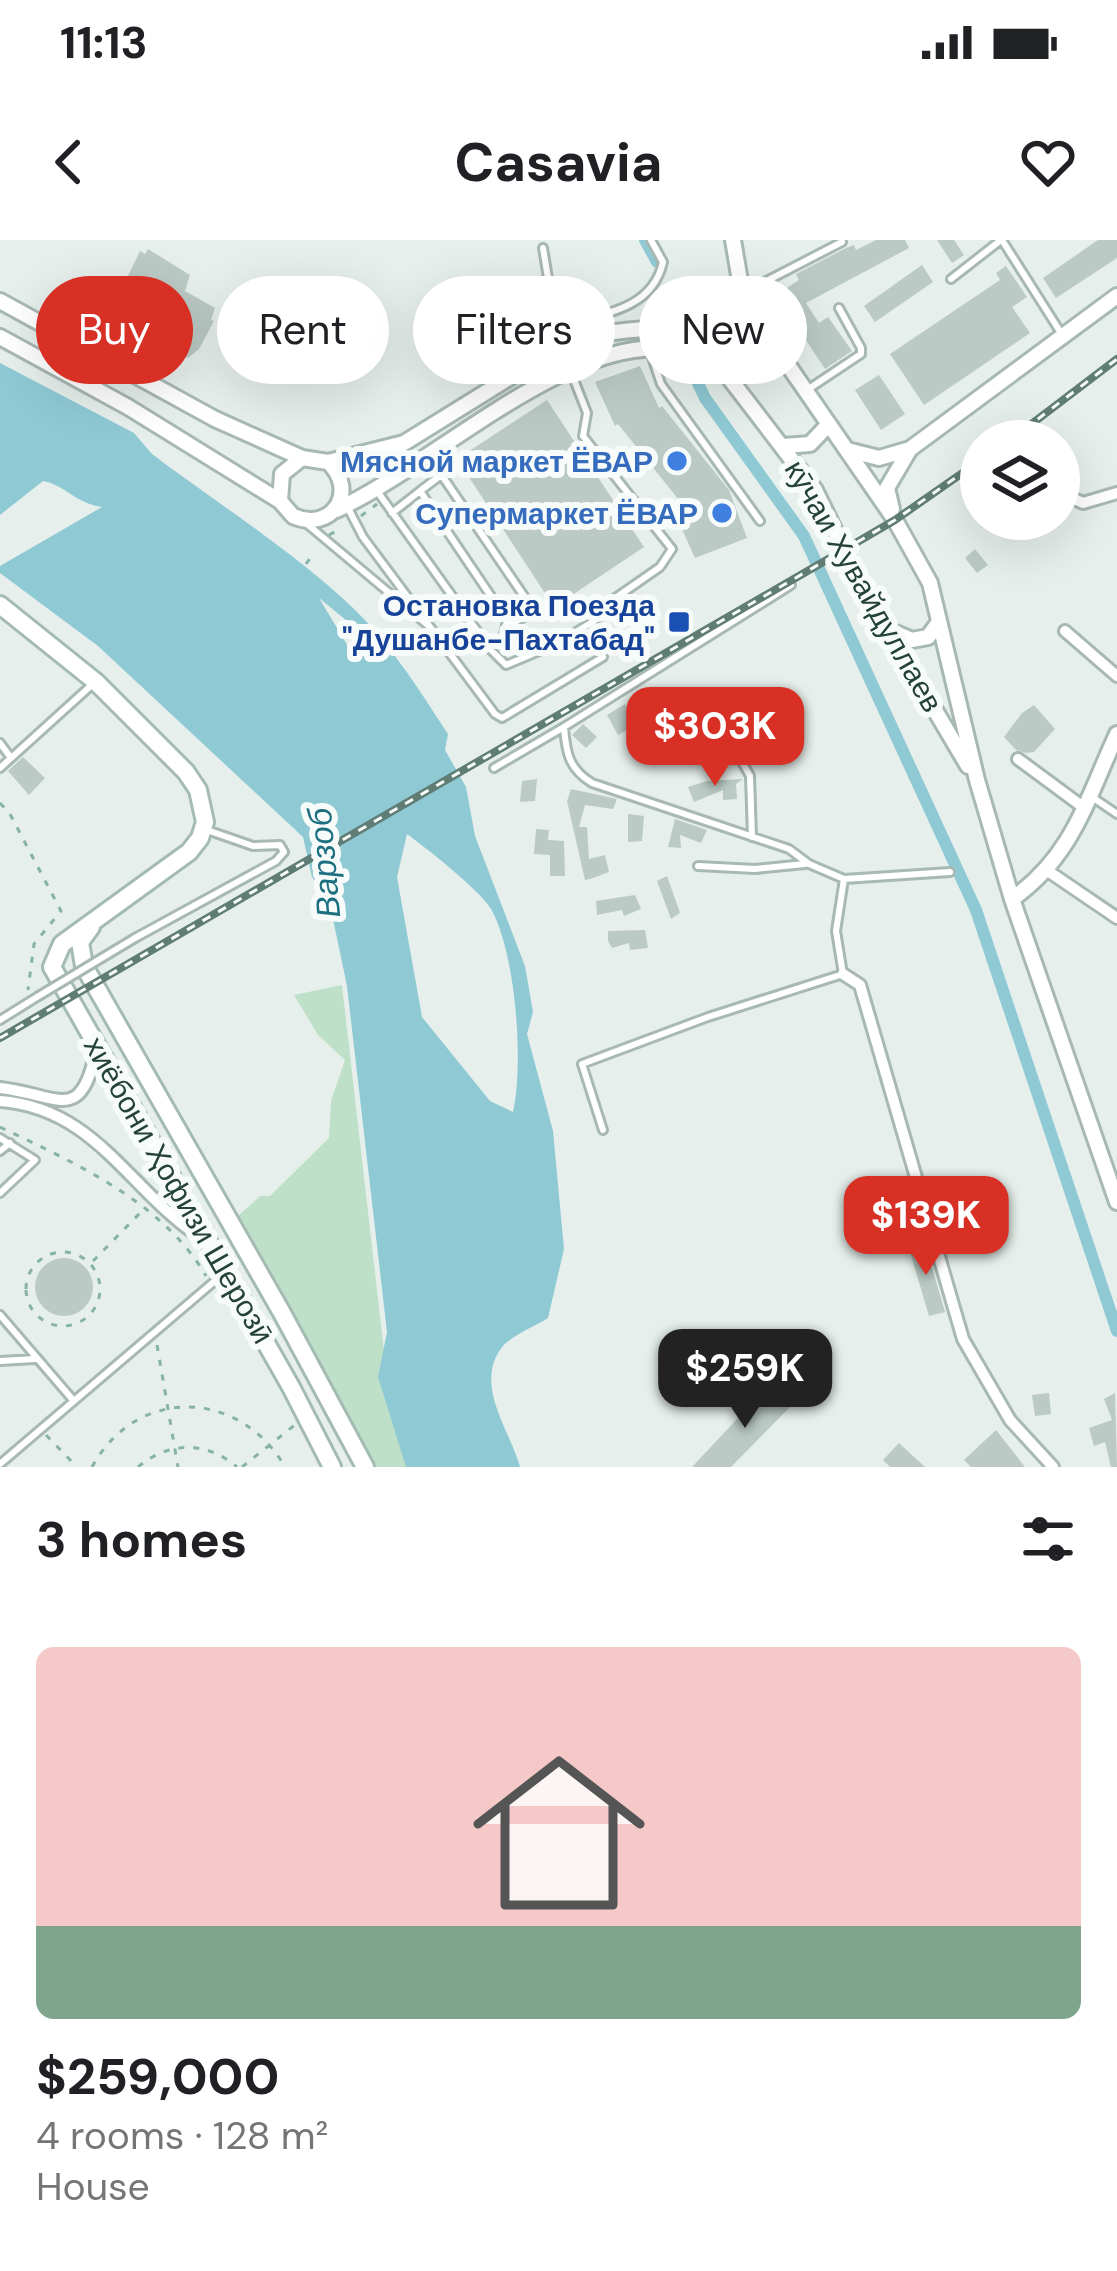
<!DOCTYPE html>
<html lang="en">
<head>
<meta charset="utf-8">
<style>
  :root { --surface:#fff; --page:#f6f6f6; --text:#202124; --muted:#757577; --accent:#d93025 }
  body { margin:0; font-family:"DM Sans",sans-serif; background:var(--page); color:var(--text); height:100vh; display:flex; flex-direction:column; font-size:45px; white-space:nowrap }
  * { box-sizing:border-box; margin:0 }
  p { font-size:39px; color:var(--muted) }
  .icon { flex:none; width:66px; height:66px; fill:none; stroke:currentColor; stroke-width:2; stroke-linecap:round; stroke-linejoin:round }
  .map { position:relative; height:1227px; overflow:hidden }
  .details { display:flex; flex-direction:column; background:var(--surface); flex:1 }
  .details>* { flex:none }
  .guide { position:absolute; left:36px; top:36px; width:1047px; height:108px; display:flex; gap:24px }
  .buttons { position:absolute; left:960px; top:180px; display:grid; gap:24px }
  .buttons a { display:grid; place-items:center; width:120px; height:120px; border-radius:50%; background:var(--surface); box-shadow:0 12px 48px #0002; font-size:60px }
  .price { position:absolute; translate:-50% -102px; padding:0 27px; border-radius:24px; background:var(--accent); color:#fff; font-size:39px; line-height:78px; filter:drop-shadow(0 3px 6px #0008) }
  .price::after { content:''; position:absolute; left:50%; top:72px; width:36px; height:27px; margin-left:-18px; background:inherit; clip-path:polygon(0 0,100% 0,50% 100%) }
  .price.current { background:#222; color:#fff }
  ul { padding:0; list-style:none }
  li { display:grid; align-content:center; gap:24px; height:636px; padding:0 36px }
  li span { display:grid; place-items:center; height:372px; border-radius:18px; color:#555 }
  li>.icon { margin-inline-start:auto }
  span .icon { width:216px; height:216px; fill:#fffc; stroke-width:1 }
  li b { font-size:51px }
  h2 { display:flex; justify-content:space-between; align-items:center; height:144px; padding:0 36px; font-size:51px }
  .chip { padding:0 42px; border-radius:54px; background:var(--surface); box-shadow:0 12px 48px #0002; font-size:42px; line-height:108px }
  .chip.current { background:var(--accent); color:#fff }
  .status { display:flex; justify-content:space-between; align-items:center; height:84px; padding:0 60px; background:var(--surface); direction:ltr }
  .status svg { height:33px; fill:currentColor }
  header { display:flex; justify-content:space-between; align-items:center; height:156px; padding:0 36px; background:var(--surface); font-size:54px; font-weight:700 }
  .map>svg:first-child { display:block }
  .green { fill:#bfe0c8 }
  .water { fill:#8ec9d4; fill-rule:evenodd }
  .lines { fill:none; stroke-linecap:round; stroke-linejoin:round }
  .canal { stroke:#8ec9d4; stroke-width:12 }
  .building { fill:#bbcac4 }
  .service-casing { stroke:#a8b8b2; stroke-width:12 }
  .minor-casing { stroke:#a8b8b2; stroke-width:16 }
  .tertiary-casing { stroke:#a8b8b2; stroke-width:20 }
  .secondary-casing { stroke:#a4bbb3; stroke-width:22 }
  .path { stroke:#86b3a5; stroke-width:3; stroke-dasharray:6 9; stroke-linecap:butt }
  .service { stroke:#fff; stroke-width:6 }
  .minor { stroke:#fff; stroke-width:10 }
  .tertiary { stroke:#fff; stroke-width:14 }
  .secondary { stroke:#fff; stroke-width:16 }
  .rail-casing { stroke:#5f7d75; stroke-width:8 }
  .rail { stroke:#f7fbf9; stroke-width:3; stroke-dasharray:9; stroke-linecap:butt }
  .service-bridge-casing { stroke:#a8b8b2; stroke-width:12; stroke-linecap:butt }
  .service-bridge { stroke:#fff; stroke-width:6 }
  .shop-dot { fill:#3f7fe0; stroke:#f7fbf9; stroke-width:4.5 }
  .transit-dot { fill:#1a4fb4; stroke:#f7fbf9; stroke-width:4.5 }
  .labels { text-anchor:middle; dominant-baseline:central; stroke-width:12; stroke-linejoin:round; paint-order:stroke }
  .shop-label { font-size:30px; font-weight:bold; fill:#366cbe; stroke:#f7fbf9; text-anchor:end }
  .street-label { font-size:30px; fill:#24423a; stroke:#f7fbf9 }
  .transit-label { font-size:30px; font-weight:bold; fill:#164399; stroke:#f7fbf9; text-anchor:end }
  .water-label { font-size:33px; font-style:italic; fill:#1c6f80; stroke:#f7fbf9 }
</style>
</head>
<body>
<div class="status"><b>11:13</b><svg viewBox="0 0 49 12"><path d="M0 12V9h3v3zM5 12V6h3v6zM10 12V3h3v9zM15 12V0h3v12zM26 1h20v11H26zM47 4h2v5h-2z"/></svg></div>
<header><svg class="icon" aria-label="back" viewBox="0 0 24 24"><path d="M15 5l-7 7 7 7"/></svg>Casavia<svg class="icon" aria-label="heart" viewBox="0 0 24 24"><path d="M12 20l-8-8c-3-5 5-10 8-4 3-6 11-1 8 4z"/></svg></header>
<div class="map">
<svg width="1117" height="1227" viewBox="0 0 1117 1227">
  <rect width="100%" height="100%" fill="#e6efeb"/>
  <path class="green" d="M342 745 388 1146 415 1227H376L238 976 260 956H270L329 898 331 861 345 820 318 795 294 755Z"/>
  <path class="water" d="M0 123 134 193 152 214C218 264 292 310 352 367 390 403 420 451 448 494L445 510 466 547 475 596 525 726 533 772 527 794 553 891 564 1009 548 1078C534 1087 509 1096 500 1110 475 1147 510 1190 520 1227H406L378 1137 387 1092 347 746 329 660 312 637 303 597 98 406 0 333V326L102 267C73 262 67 246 43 241L0 275ZM319 358 357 389 365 404 361 414 352 413ZM407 594C425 607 481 651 491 669 516 713 524 824 513 872L490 861 422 777 397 637Z"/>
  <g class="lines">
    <path class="canal" d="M645 0 657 22
      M694 135 705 158 804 296 976 670 1117 1091"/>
  </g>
  <path class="building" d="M876 0H905L909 8 806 63 819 83 828 77 852 111 825 129 776 55 799 40 796 34 846 8 854 5 856 10Z
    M937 0H954L964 15 952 23Z
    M1098 0H1117V18L1056 58 1043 38Z
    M148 9 190 35 185 51 215 68 211 80 214 81 199 109 188 118 163 102 177 70 126 40 140 11 145 14Z
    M922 25 933 42 875 82 864 66Z
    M1006 26 1027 57 1012 67 1030 93 924 165 890 114 1000 40 996 33Z
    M640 126 659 168 662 166 729 250 747 298 695 318 682 289 695 280 618 184 615 186 595 142Z
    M879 135 905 174 881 190 855 150Z
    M547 160 644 307 554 367 457 219Z
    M975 309 988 325 977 333 965 318Z
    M625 464 635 486 618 495 607 475Z
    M1034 465 1055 489 1034 512 1026 513 1016 510 1004 497 1022 473Z
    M653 480 664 502 645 510 635 486Z
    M583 484 597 497 586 508 572 495Z
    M23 517 45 538 29 555 8 531Z
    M537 539 535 561 520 562 522 541Z
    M743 539 736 544 737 559 723 560V550L694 562 688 547 707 541Z
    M571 549 617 559 613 569 585 565 579 587H587L589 619 605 615 609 632 590 639 585 640 567 561Z
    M628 574 644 576 642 601 628 602Z
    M675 579 707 590 701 603 680 595 681 608 668 607Z
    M536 589 549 590 548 600 564 601 565 636H550V615L534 614Z
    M667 636 680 673 671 679 657 641Z
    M635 655 641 669 624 676 622 670 597 675 596 661Z
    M645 690 648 708 630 710 629 703 612 708 608 701V691Z
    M924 1000 945 1072 929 1076 908 1005Z
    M35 1047a29 29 0 1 1 58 0a29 29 0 1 1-58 0Z
    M768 1146 790 1167 731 1227H692Z
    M1049 1153 1051 1174 1035 1176 1032 1155Z
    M1115 1153 1117 1227H1111L1105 1202 1094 1206 1089 1188 1112 1180 1104 1159Z
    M996 1190 1025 1227H971L964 1220Z
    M899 1203 925 1227H890L883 1220Z"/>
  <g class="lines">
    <defs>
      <path id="service" d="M1002 0 1061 93
        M543 8 554 74 566 99
        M951 39 1001 0
        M749 50 842 2
        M560 85C601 74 652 71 663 22L651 0
        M650 111 661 144 760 281
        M807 150 861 114V108L839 68
        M430 218 528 362V375L507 386
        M377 251 490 409 506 425 558 403 594 381 614 359 660 327 672 309 583 196 587 173 571 132
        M420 251 441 235
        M348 268 363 297 495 474 502 478 603 417
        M392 273 420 251 507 380 504 395 490 409
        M307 284 430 387
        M0 503 11 518
        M736 511 750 536 752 597
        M0 528 95 442
        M494 528 564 487
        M1092 557 1117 574
        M698 626 755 629 805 624
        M844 639 950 632
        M135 698 276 621 284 612 280 605 253 606 204 589
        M0 780 37 757
        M603 890 582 824 708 777 843 734 836 691 844 639 809 624 789 609 592 543C569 529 566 513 564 487L791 345
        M0 898 35 920 0 953
        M0 911 10 903
        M0 1075 73 1160
        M0 1121 35 1119
        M0 1224 223 1034"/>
      <path id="minor" d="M1059 252 1083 263 1117 253
        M1065 391 1117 436
        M1018 519 1083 567
        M1048 631 1117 678
        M843 734 860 745 963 1099 1010 1180 1053 1227
        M0 848C61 855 80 886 97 808
        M0 861C98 868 132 956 206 1001"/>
      <path id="tertiary" d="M740 41 779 112 895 280 930 343 977 540 1012 659 1117 962
        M0 61 215 179 302 218 328 222C359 251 332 293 293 276L280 261 282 234 302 218
        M0 97 128 167 280 261
        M774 108 745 91 729 92 724 110 727 135 815 250 860 343 968 526
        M784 206 810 204 829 184
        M847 210 879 218 910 209
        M328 222 404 203 567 102C618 87 677 86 729 92L740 41 733 0
        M892 269 887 248 910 209 1117 56
        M336 270C430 228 565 96 670 109 693 111 709 122 727 135
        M886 389 912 400 928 397 939 382
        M1012 659C1073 616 1087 559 1117 494"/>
      <path id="secondary" d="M0 365 96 442 186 532 198 550 205 582 200 598 189 612 62 704 52 727 291 1147 332 1227
        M91 687 80 702 84 726 282 1073 365 1227"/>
    </defs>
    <use href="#service" class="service-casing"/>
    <use href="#minor" class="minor-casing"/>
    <use href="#tertiary" class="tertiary-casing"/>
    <use href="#secondary" class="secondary-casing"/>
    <path class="path" d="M361 276 377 264
      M329 295 340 289
      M306 324 313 314
      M0 563 10 574 61 671 34 704 28 750
      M0 887C75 923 163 962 206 1036
      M26 1049a37 37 0 1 1 74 0a37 37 0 1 1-74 0Z
      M93 1021 145 968
      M157 1105 178 1227
      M46 1195 77 1227
      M92 1227C137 1145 240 1149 285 1227
      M138 1227C169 1201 207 1201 237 1227
      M242 1227 296 1184"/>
    <use href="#service" class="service"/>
    <use href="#minor" class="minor"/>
    <use href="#tertiary" class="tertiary"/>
    <use href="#secondary" class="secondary"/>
    <defs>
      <path id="rail" d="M1009 201 1117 119
        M0 798 830 318 895 280 981 220"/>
    </defs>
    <use href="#rail" class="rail-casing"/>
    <use href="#rail" class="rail"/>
    <defs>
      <path id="service-bridge" d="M37 757 135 698"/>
    </defs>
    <use href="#service-bridge" class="service-bridge-casing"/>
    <use href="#service-bridge" class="service-bridge"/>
  </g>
  <g class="shop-dot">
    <circle cx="677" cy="221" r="12"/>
    <circle cx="722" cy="273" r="12"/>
  </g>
  <rect class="transit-dot" x="667" y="370" width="24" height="24" rx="6"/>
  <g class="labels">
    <g class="shop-label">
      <text x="653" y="221">Мясной маркет ЁВАР</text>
      <text x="698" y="273">Супермаркет ЁВАР</text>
    </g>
    <g class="street-label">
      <text transform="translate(864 346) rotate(60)">кӯчаи Хувайдуллаев</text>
      <text transform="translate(179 950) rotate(60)">хиёбони Ҳофизи Шерозӣ</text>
    </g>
    <g class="transit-label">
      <text x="655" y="365">Остановка Поезда<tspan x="655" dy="34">"Душанбе-Пахтабад"</tspan></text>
    </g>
    <g class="water-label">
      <text transform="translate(324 623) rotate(-95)">Варзоб</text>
    </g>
  </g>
</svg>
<div class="buttons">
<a><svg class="icon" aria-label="layers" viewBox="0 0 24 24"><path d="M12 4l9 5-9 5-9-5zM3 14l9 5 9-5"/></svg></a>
</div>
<b class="price" style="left:715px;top:549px">$303K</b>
<b class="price" style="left:926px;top:1038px">$139K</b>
<b class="price current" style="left:745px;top:1191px">$259K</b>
<div class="guide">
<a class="chip current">Buy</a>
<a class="chip">Rent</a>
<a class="chip">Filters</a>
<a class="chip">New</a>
</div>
</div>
<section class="details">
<h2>3 homes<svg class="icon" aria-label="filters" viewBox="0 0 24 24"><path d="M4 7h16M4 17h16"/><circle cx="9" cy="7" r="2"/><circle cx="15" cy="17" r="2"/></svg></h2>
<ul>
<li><span style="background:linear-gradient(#f6c9c9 75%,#7fa58c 0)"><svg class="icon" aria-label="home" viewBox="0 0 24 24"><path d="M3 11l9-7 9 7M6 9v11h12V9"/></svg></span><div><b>$259,000</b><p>4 rooms · 128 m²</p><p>House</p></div></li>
</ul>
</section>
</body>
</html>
